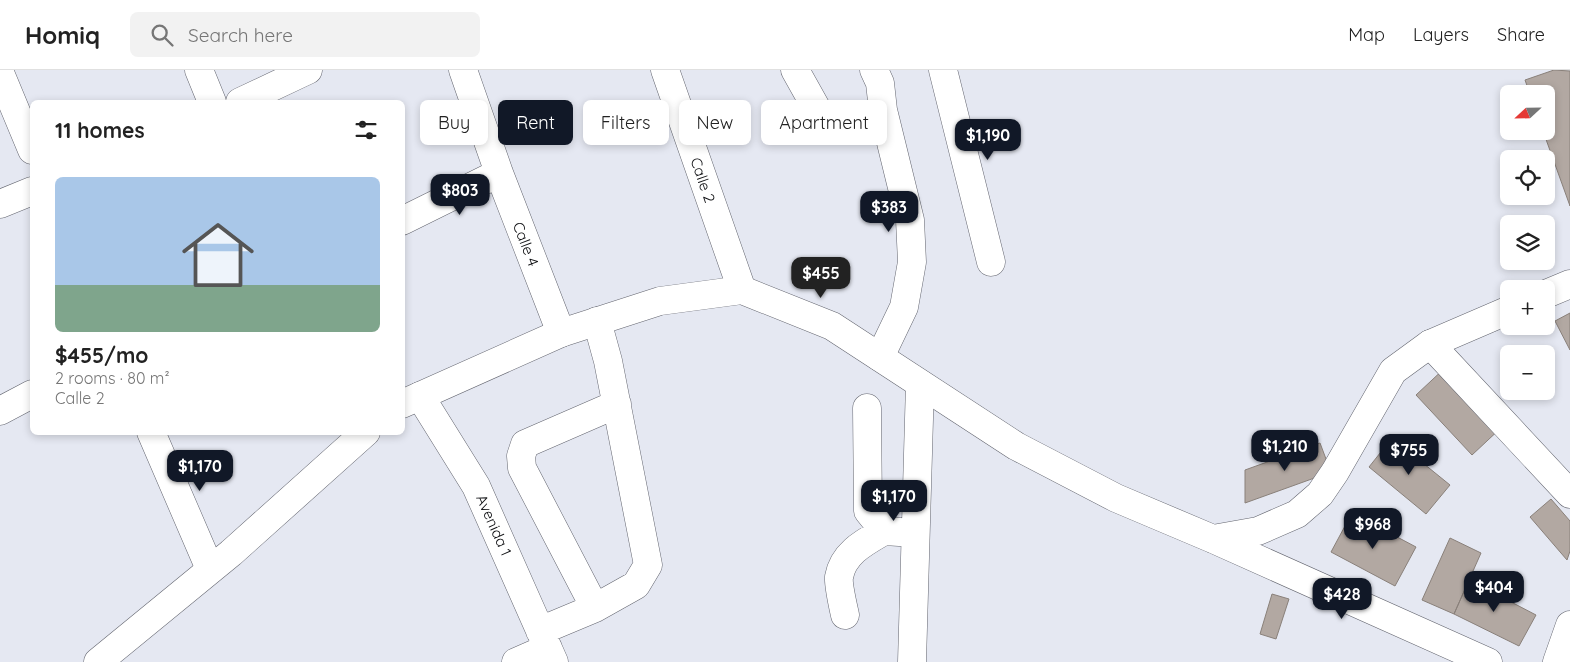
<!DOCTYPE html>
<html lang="en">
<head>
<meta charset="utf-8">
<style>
  :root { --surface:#fff; --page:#f2f2f2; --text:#222; --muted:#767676; --line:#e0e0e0; --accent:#111827 }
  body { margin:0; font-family:Quicksand,sans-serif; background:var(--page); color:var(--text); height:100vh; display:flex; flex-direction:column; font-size:19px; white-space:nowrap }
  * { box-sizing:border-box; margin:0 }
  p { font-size:16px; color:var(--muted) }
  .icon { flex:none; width:28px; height:28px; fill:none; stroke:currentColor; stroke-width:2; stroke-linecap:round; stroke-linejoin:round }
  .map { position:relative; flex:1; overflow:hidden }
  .details { position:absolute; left:30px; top:30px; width:375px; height:335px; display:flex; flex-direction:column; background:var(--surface); border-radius:8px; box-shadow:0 2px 8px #0003 }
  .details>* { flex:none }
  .banner { position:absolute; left:420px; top:30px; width:475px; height:45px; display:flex; gap:10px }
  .needle { width:32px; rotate:248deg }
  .fabs { position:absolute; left:1500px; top:15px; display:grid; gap:10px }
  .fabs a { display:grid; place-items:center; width:55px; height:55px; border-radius:8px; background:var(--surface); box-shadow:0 2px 8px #0003; font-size:25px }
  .price { position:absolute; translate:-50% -42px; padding:0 11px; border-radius:10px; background:var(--accent); color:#fff; font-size:16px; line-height:32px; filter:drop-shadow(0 1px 2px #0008) }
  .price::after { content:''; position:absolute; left:50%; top:30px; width:15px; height:11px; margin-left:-8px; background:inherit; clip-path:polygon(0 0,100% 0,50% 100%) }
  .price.on { background:#222; color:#fff }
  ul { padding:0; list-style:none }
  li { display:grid; align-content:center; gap:10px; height:265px; padding:0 25px }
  li span { display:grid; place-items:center; height:155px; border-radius:8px; color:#555 }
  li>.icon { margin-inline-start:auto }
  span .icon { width:90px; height:90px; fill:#fffc; stroke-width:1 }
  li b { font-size:21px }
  h2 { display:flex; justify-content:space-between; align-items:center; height:60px; padding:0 25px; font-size:21px }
  .chip { padding:0 18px; border-radius:8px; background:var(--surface); box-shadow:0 2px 8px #0003; font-size:18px; line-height:45px }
  .chip.on { background:var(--accent); color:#fff }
  header { display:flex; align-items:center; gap:30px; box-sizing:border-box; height:70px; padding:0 25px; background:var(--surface); border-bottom:1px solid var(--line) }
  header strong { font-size:24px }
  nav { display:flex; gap:28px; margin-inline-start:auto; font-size:18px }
  .search { width:350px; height:45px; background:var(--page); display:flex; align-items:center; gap:12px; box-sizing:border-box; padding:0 18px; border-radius:8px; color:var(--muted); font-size:19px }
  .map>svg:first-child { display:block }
  .building { fill:#b2a8a2; stroke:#89807a }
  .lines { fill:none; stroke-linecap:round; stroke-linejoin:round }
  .minor-casing { stroke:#63656f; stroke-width:29 }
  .major-casing { stroke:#63656f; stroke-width:29 }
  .minor { stroke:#fff; stroke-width:28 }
  .major { stroke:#fff; stroke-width:28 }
  .labels { text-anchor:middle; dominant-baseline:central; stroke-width:4; stroke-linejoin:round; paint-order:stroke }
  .street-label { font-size:15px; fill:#0d0e11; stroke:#fff }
</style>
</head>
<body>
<header>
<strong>Homiq</strong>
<div class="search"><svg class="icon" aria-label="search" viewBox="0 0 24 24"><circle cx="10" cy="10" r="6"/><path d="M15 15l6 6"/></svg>Search here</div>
<nav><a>Map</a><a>Layers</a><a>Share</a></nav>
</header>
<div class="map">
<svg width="1570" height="592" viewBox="0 0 1570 592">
  <rect width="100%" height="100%" fill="#e5e8f2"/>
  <path class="building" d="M1554 0 1570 1V136L1543 61H1546V24H1530L1525 10Z
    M1570 243V280L1555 251Z
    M1447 296 1503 356 1472 385 1416 325Z
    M1392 368 1450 415 1426 444 1369 397Z
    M1320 373 1329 397 1320 406 1245 433V400Z
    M1551 429 1570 451V481L1567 490 1530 447Z
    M1352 443 1416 477 1395 516 1331 482Z
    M1450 468 1481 483 1454 544 1422 530Z
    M1469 510 1536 545 1519 576 1454 544Z
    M1272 524 1289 529 1276 569 1260 564Z"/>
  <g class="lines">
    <defs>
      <path id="minor" d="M199 0 212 32
        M463 0 499 103 561 263
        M665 0 742 220
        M795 0 823 50 837 58H842L851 52 883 40 880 13 874 0
        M943 0 991 192
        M0 3 32 80
        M240 32 308 0
        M0 134 32 121
        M402 151 499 103
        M1430 274 1570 424
        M880 287 904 237 912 192 910 150 883 40
        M420 326 476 416 554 592
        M867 338 868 441 884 461 915 463
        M0 341 32 324
        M151 362 210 499
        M595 538 522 398 521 386 525 374 617 334
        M845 545C843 536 838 514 839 507 843 483 865 472 884 461
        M540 561 595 538 636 515 648 495 608 291 597 251
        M516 592 548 578
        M912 592 920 314"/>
      <path id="major" d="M1546 224 1570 214
        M402 334 561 263 660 231 742 220 832 256 1016 376 1116 428 1213 469 1488 592
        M1213 469 1258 461 1297 444 1320 424 1335 402 1393 301 1430 274 1509 240
        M98 592 231 483 366 362
        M1557 592 1570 555"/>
    </defs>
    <use href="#minor" class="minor-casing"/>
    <use href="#major" class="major-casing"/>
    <use href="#minor" class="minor"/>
    <use href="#major" class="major"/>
  </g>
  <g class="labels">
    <g class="street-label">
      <text transform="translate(703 110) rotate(71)">Calle 2</text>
      <text transform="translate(526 174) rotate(69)">Calle 4</text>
      <text transform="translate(494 455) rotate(66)">Avenida 1</text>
    </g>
  </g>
</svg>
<div class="fabs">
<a><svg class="needle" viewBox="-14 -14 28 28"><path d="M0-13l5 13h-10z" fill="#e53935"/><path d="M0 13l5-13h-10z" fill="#767676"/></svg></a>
<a><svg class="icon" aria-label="locate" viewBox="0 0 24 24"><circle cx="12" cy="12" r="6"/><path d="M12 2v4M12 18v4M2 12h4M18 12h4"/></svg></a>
<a><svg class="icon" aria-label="layers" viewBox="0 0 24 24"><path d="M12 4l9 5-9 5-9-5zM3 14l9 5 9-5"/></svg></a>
<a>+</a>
<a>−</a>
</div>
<b class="price" style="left:988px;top:91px">$1,190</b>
<b class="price" style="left:460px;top:146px">$803</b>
<b class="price" style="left:889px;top:163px">$383</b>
<b class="price on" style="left:821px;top:229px">$455</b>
<b class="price" style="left:1285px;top:402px">$1,210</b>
<b class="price" style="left:1409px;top:406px">$755</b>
<b class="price" style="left:200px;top:422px">$1,170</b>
<b class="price" style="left:894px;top:452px">$1,170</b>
<b class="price" style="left:1373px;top:480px">$968</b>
<b class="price" style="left:1494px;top:543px">$404</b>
<b class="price" style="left:1342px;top:550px">$428</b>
<div class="banner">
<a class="chip">Buy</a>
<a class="chip on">Rent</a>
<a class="chip">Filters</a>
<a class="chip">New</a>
<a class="chip">Apartment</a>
</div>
<section class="details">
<h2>11 homes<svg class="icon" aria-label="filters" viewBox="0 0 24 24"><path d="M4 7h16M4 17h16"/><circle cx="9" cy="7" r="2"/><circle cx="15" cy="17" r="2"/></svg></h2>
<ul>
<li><span style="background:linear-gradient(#a9c7e8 70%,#7fa58c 0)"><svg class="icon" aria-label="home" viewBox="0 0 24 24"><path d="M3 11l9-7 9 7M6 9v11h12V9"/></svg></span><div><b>$455/mo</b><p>2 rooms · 80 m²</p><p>Calle 2</p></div></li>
</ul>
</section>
</div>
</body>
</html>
